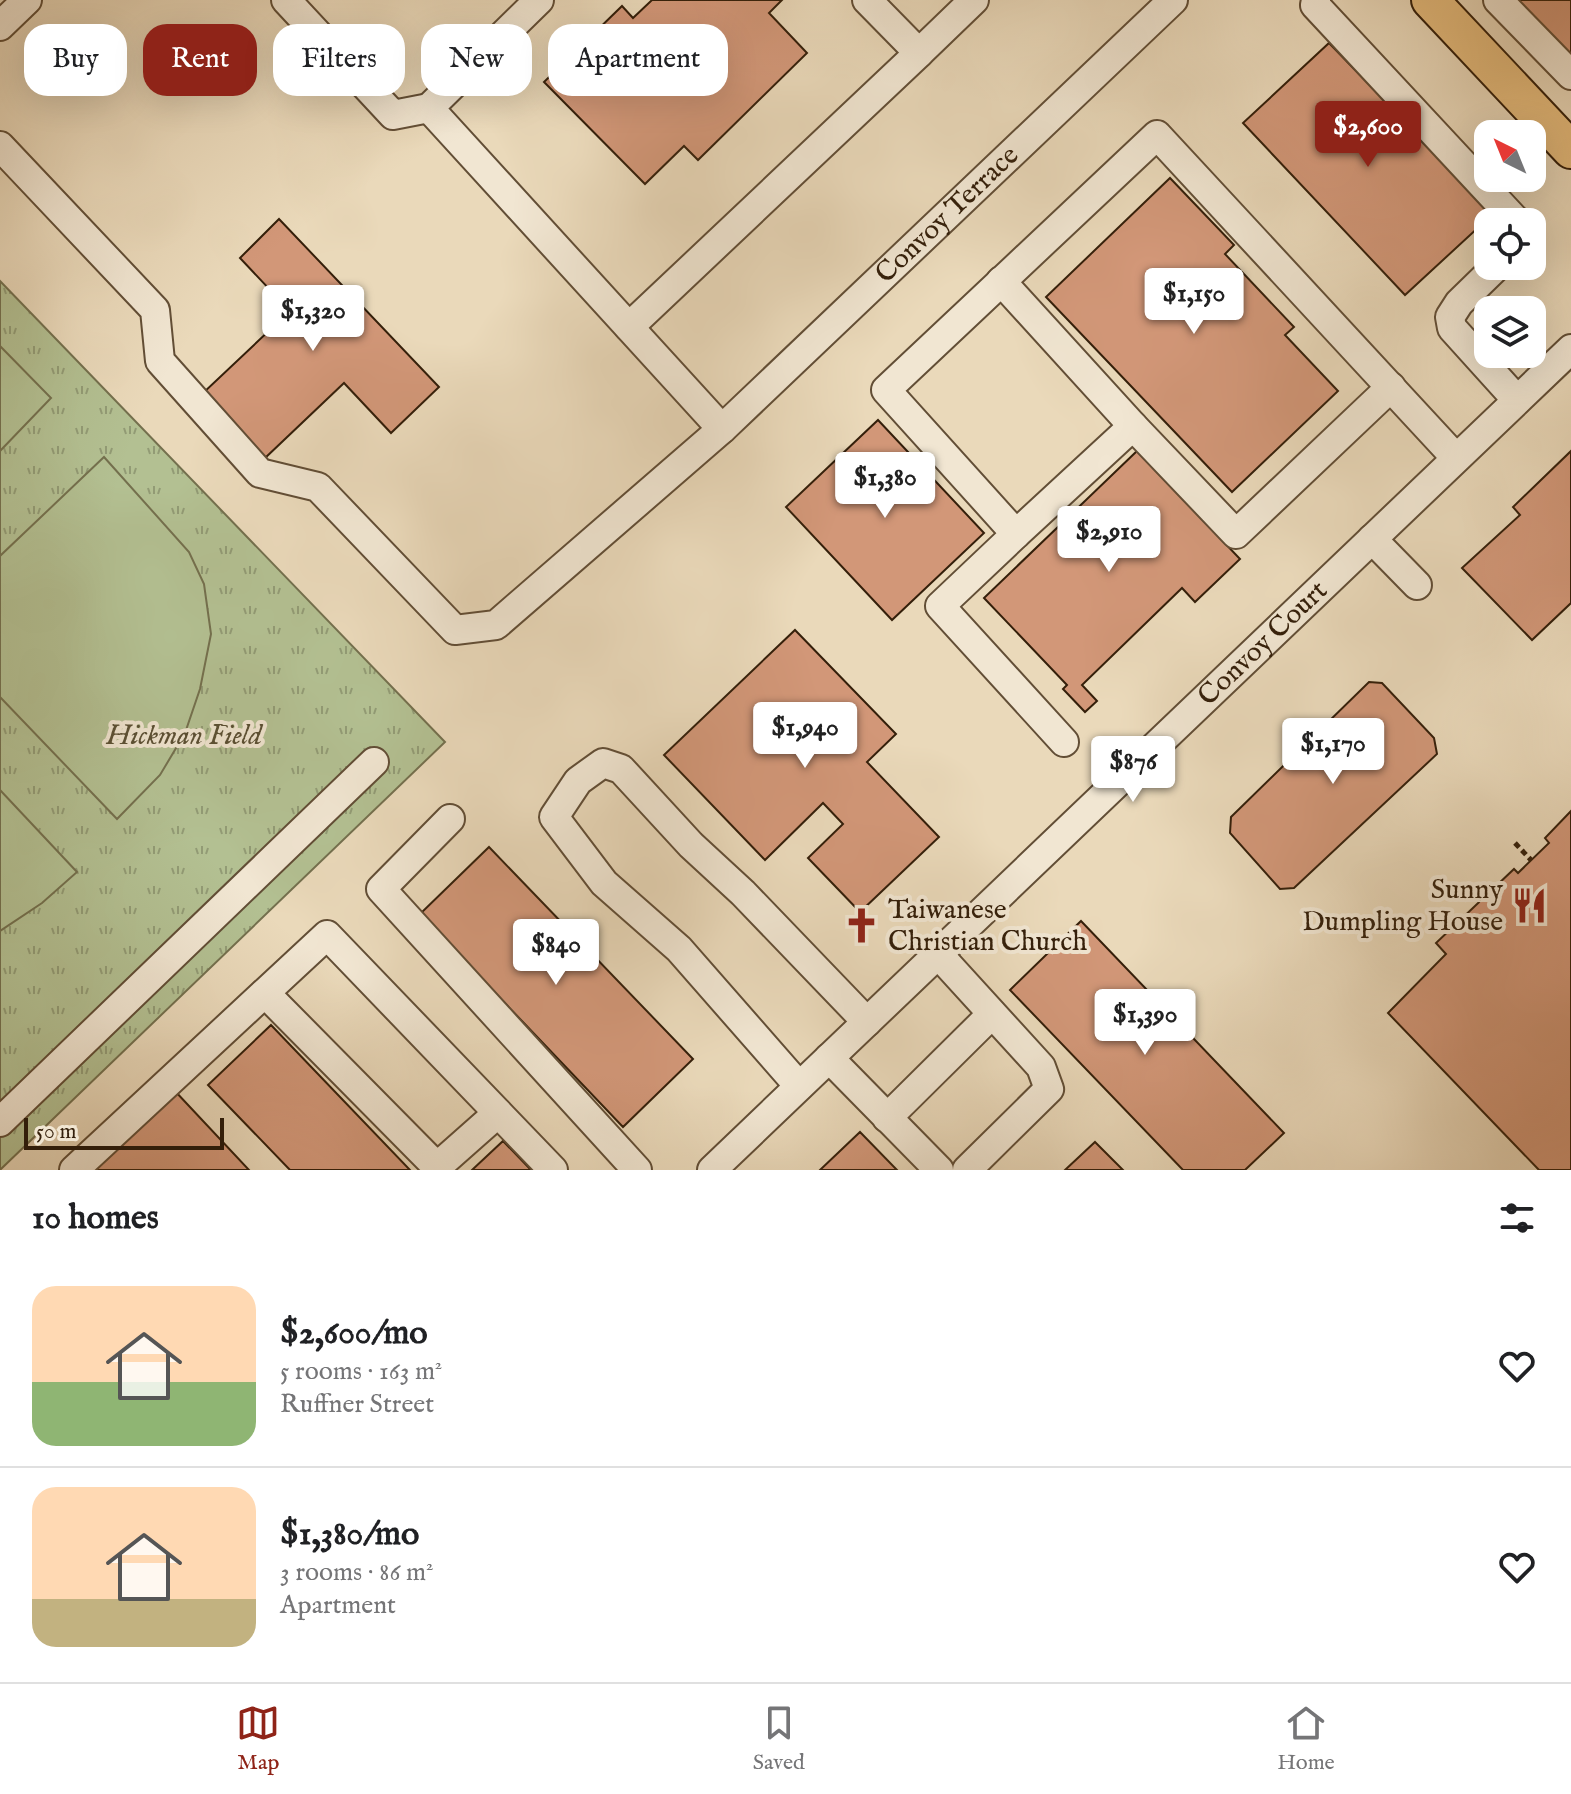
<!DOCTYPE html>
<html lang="en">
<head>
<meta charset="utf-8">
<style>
  :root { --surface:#fff; --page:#f2f2f2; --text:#202124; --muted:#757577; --line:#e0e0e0; --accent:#8f2418 }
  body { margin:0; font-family:"IM FELL English",serif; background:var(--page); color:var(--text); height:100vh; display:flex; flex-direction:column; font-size:30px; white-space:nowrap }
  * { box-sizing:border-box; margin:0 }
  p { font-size:26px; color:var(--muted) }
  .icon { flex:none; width:44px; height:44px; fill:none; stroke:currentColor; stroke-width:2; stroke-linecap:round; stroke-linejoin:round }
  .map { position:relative; height:1170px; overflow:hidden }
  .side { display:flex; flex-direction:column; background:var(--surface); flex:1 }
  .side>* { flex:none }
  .banner { position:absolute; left:24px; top:24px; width:800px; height:72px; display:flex; gap:16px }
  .needle { width:52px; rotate:317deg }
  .fabs { position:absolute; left:1474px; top:120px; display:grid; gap:16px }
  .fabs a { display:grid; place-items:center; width:72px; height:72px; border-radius:16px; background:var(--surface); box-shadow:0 8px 32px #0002; font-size:40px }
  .scale { position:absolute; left:24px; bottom:20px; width:200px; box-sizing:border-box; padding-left:8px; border:4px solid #341f0a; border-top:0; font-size:22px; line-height:28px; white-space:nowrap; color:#341f0a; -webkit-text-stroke:6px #f1e6d2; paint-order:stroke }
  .price { position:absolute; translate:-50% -68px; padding:0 18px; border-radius:8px; background:#fff; color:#222; font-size:26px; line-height:52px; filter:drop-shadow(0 2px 4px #0008) }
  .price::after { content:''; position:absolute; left:50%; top:48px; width:24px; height:18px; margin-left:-12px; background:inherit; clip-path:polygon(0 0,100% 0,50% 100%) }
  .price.active { background:var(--accent); color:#fff }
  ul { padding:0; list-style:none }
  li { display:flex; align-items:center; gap:24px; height:200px; padding:0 32px }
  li+li { border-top:2px solid var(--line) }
  li span { display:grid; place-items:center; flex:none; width:224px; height:160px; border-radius:24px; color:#555 }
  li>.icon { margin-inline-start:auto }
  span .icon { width:96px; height:96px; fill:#fffc; stroke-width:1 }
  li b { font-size:34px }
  h2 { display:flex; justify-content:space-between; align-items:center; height:96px; padding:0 32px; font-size:34px }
  .chip { padding:0 28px; border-radius:24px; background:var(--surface); box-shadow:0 8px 32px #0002; font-size:28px; line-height:72px }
  .chip.active { background:var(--accent); color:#fff }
  .tabs { display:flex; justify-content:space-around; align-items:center; height:112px; border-top:2px solid var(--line); background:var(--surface); font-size:22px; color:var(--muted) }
  .tabs a { display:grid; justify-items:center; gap:4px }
  .tabs .active { color:var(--accent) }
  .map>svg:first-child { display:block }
  .park { fill:url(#park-tufts); stroke:#74704e; stroke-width:2 }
  .pitch { fill:#b3c092; stroke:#74704e; stroke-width:2 }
  .building { fill:#d29778; stroke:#341f0a; stroke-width:2 }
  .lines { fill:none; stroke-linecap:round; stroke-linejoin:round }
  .minor-casing { stroke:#624e36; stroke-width:32 }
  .major-casing { stroke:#341f0a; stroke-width:40 }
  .path { stroke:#341f0a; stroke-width:5; stroke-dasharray:6 4; stroke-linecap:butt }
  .minor { stroke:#f1e6d2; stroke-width:28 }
  .major { stroke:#e5bc7d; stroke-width:36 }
  .labels { text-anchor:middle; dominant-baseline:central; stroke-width:8; stroke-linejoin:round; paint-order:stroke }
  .street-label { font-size:28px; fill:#341f0a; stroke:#f1e6d2 }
  .park-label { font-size:28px; font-style:italic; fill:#5a4f33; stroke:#f1e6d2 }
  .poi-label { font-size:28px; fill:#341f0a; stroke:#f1e6d2; text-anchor:end }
</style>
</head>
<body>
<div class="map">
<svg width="1571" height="1170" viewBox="0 0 1571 1170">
  <defs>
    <pattern id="park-tufts" width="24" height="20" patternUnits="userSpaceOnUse" patternTransform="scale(2)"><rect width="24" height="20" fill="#b3c092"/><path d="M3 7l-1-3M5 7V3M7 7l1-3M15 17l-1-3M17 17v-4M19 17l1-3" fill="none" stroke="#929b75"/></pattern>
  </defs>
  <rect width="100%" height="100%" fill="#ead9ba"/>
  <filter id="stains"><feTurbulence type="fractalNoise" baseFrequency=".0025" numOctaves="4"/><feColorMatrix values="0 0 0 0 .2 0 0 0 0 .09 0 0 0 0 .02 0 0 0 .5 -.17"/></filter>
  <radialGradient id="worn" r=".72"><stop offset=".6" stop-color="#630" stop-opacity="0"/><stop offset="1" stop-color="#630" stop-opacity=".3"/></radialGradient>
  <path class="park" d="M0 281 445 742 0 1170Z"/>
  <path class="pitch" d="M0 346 51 398 0 451Z
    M104 457 189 552 204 584 211 634 200 689 185 733 160 775 117 819 0 697V556Z
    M0 790 77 872 42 903 0 931Z"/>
  <path class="building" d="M652 0H782L769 13 807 53 698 160 684 146 645 184 544 82 622 6 633 18Z
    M1514 0H1571V59Z
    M1329 43 1494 213 1405 295 1243 123Z
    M1170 178 1234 245 1225 254 1294 327 1285 335 1338 391 1232 492 1046 297Z
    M279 219 439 387 391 433 344 383 264 459 202 394 290 311 240 258Z
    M878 420 984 533 892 620 786 507Z
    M1137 451 1240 559 1195 602 1182 588 1082 685 1097 701 1085 712 1063 689 1067 685 984 598Z
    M1571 451V603L1532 640 1462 568 1520 515 1513 507Z
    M795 630 896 734 867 762 939 837 860 912 808 858 843 824 823 803 765 860 664 755Z
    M1369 682 1382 683 1434 738 1437 754 1294 888 1280 889 1230 833 1231 817Z
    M1571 811V1170H1539L1388 1013 1446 954 1436 943 1514 869 1518 873 1549 843 1545 838Z
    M489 847 693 1059 623 1127 420 914Z
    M1081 921 1284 1133 1245 1170H1183L1010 990Z
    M271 1025 410 1170H290L208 1085Z
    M174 1090 249 1170H90Z
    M860 1132 897 1170H820Z
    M503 1141 531 1170H472Z
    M1095 1142 1123 1170H1065Z"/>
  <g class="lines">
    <defs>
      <g id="minor">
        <path d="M286 0 393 115 429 108"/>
        <path d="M539 0 429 108 722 429"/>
        <path d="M867 0 919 53 974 0"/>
        <path d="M1316 0 1315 5 1517 222"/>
        <path d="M1498 0 1571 75"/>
        <path d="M0 26 27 0"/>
        <path id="s1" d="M0 146 155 310 160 361 260 473 318 487 455 630 496 625 722 429 1173 0"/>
        <path d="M1497 266 1459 303 1450 317 1452 328 1517 400"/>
        <path d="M1001 281 1133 426 1016 534"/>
        <path d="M629 327 919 53"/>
        <path d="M1133 426 1236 534 1391 387"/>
        <path d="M1372 539 1417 585"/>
        <path d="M1064 742 940 606 1016 534 886 390 1157 135 1456 458"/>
        <path d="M450 819 381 889 637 1170"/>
        <path d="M938 954 1041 1067 1049 1089 967 1170"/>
        <path d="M265 993 437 1167 498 1113"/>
        <path d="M829 1058 939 1170"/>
        <path d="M799 1086 679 949 604 883 554 817 578 781 603 763 621 769 691 845 743 893 867 1022"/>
        <path d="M887 1118 992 1014"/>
        <path d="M0 1122 374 762"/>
        <path d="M74 1170 327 935 553 1170"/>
        <path id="s2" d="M712 1170 1571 349"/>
      </g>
      <path id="major" d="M1430 0 1571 150"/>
    </defs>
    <use href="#minor" class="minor-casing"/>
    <use href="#major" class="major-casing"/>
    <path class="path" d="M1515 843 1531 860"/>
    <use href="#minor" class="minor"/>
    <use href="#major" class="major"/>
  </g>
  <defs>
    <symbol id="restaurant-bare" viewBox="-9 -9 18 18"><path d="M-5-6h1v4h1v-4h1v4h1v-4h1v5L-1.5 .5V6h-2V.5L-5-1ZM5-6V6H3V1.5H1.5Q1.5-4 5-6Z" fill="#8f2418" stroke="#f1e6d2" stroke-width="2.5" paint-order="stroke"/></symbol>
    <symbol id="church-bare" viewBox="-9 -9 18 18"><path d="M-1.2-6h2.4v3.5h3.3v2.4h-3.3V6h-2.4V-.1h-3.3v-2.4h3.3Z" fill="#8f2418" stroke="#f1e6d2" stroke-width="2.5" paint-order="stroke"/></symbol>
  </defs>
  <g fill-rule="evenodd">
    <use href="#restaurant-bare" x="1504" y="880" width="51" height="51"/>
    <use href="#church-bare" x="836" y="900" width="51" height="51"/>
  </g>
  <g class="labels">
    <g class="street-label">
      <text stroke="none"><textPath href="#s1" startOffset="1336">Convoy Terrace</textPath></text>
      <text stroke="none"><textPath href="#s2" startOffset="762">Convoy Court</textPath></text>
    </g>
    <g class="park-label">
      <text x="184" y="736">Hickman Field</text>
    </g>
    <g class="poi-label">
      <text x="1503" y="890">Sunny<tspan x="1503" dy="32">Dumpling House</tspan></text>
      <text x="888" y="910" text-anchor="start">Taiwanese<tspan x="888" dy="32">Christian Church</tspan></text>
    </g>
  </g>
  <rect width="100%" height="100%" filter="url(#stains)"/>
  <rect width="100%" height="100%" fill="url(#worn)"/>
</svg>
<div class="fabs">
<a><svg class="needle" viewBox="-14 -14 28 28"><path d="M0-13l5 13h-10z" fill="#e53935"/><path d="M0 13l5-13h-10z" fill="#757577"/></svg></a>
<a><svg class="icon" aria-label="locate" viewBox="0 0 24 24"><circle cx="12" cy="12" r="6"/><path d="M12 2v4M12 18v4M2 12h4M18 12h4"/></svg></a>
<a><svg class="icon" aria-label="layers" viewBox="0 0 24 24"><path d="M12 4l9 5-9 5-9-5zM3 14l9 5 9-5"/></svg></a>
</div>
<div class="scale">50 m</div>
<b class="price active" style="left:1368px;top:169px">$2,600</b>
<b class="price" style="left:1194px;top:336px">$1,150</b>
<b class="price" style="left:313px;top:353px">$1,320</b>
<b class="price" style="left:885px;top:520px">$1,380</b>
<b class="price" style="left:1109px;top:574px">$2,910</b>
<b class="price" style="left:805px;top:770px">$1,940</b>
<b class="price" style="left:1333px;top:786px">$1,170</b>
<b class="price" style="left:1133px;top:804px">$876</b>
<b class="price" style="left:556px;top:987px">$840</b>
<b class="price" style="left:1145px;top:1057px">$1,390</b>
<div class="banner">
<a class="chip">Buy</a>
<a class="chip active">Rent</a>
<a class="chip">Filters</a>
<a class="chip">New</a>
<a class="chip">Apartment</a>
</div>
</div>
<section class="side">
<h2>10 homes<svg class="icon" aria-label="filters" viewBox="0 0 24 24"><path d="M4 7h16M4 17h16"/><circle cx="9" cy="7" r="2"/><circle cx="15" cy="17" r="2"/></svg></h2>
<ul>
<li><span style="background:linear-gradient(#ffd9b3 60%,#8fb573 0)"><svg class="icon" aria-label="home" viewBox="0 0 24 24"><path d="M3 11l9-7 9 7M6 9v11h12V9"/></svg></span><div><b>$2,600/mo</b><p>5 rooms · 163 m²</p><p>Ruffner Street</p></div><svg class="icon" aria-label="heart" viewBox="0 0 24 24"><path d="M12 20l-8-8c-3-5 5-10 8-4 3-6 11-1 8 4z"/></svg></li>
<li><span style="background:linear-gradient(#ffd9b3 70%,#c2b280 0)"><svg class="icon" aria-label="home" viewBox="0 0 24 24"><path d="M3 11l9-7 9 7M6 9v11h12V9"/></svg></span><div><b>$1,380/mo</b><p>3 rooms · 86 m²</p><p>Apartment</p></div><svg class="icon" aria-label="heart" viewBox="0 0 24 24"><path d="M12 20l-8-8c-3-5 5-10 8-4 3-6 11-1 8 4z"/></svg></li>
</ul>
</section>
<nav class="tabs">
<a class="active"><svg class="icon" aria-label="map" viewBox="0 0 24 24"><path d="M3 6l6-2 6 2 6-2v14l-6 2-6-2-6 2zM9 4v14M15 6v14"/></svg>Map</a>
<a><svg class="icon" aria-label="saved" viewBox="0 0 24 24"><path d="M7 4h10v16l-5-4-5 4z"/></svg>Saved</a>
<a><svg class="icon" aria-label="home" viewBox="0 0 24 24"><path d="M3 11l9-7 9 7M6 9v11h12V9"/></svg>Home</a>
</nav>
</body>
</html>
